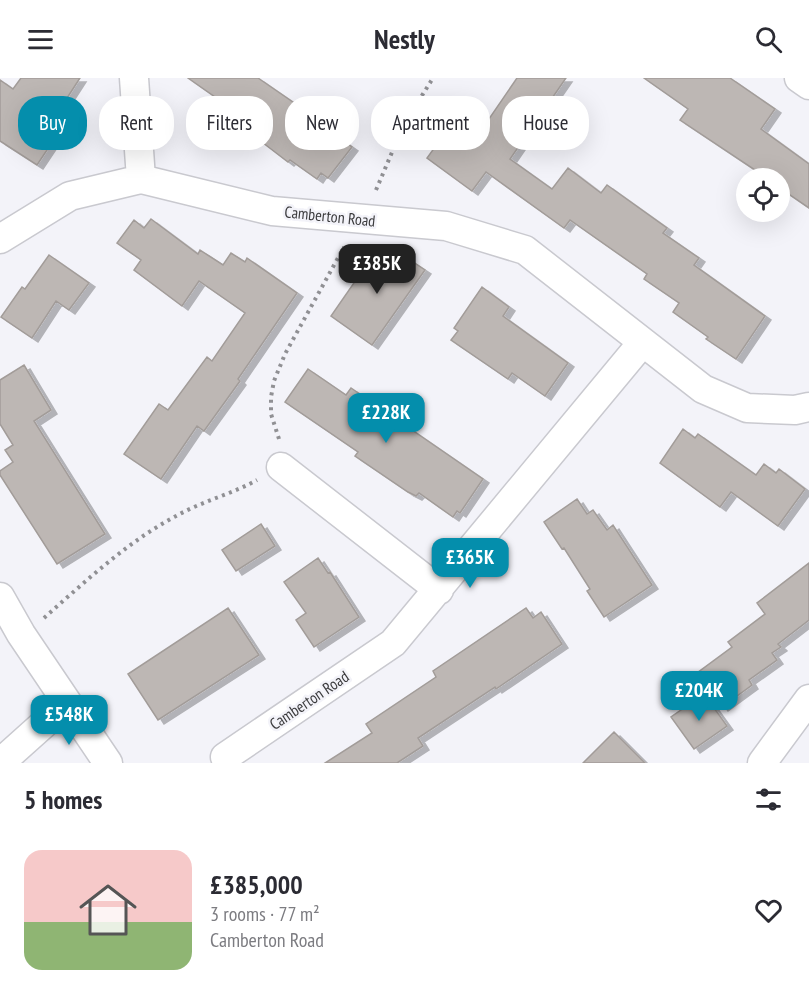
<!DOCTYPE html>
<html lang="en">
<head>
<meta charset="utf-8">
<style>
  :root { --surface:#fff; --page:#f2f2f3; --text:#2b2b33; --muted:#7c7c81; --line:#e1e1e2; --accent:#048eac }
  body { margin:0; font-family:"PT Sans Narrow",sans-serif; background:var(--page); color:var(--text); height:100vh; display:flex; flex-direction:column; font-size:22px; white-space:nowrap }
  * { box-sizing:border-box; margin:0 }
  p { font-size:20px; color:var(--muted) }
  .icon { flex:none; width:33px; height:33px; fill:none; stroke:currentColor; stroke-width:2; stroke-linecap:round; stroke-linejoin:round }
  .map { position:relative; height:685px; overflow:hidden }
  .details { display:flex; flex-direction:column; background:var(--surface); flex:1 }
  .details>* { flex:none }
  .guide { position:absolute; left:18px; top:18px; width:774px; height:54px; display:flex; gap:12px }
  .tools { position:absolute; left:736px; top:90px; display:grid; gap:12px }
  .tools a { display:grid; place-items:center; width:54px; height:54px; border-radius:50%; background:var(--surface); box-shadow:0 6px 24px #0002; font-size:30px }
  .price { position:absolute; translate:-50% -51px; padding:0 14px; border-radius:12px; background:var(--accent); color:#fff; font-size:20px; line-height:39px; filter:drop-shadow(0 2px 3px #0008) }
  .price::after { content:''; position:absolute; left:50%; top:36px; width:18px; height:14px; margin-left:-9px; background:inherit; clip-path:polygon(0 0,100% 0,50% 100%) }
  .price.selected { background:#222; color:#fff }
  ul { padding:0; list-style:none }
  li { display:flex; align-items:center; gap:18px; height:150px; padding:0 24px }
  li+li { border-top:2px solid var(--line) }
  li span { display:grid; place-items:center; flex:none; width:168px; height:120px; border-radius:18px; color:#555 }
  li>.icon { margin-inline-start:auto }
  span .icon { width:72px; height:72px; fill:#fffc; stroke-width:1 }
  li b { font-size:26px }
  h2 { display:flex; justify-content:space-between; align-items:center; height:72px; padding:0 24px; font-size:26px }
  .chip { padding:0 21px; border-radius:24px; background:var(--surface); box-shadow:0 6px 24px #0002; font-size:21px; line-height:54px }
  .chip.selected { background:var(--accent); color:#fff }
  header { display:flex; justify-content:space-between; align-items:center; height:78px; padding:0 24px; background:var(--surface); font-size:27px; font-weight:600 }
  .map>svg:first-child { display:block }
  .building { fill:#bdb7b4; stroke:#a29c99; stroke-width:1.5; filter:url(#shadow) }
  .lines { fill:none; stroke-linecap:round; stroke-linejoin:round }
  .street-casing { stroke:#c9c9cf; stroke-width:31 }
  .path { stroke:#909094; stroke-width:4; stroke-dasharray:3 4.5; stroke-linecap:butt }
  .street { stroke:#fff; stroke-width:28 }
  .labels { text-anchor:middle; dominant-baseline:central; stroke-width:5; stroke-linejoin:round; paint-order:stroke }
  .street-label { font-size:16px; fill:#3b3b3d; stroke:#f3f3f9 }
</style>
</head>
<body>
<header><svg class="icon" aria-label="menu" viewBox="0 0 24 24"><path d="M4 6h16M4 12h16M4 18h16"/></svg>Nestly<svg class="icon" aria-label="search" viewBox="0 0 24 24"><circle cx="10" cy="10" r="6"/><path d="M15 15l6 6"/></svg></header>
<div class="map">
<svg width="809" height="685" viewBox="0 0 809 685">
  <defs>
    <filter id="shadow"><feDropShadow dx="6" dy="4" stdDeviation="0" flood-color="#0004"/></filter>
  </defs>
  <rect width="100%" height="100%" fill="#f3f3f9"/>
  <path class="building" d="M21 0H80L45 54 55 60 37 87 0 63V2L13 11Z
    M188 0H258L319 42 317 44 352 69 328 100 321 95 317 101 290 82 288 84 254 58 252 61 225 41 232 31Z
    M517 0H566L510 81 552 111 568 90 601 115 607 107 667 150 663 155 699 180 694 187 765 238 736 281 706 261 708 259 673 234 679 225 644 201 647 196 570 142 564 150 486 94 472 113 427 80 456 40 464 45 474 31 489 41Z
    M644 0H730L775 31 761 51 809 86V130L780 110V100H767L680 42 688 31Z
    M151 141 198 176 200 172 223 187 231 175 245 184 247 180 297 215 238 301 240 303 204 353 197 348 161 401 124 376 159 326 168 332 207 279 212 283 245 235 199 203 182 228 134 192 141 182 117 165 134 142 144 150Z
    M398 174 425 192 372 267 331 238 374 176 382 181 385 176 393 182Z
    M49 177 89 205 69 232 56 223 32 260 1 239 22 209 25 211Z
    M482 209 509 229 503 238 568 285 545 318 512 295 508 301 451 262 458 253 454 250Z
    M24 287 51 332 34 343 105 456 57 486 0 397V393L13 384 5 372 13 367 0 346V302Z
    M308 291 346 317 351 310 483 401 460 435 457 433 453 439 419 415 416 418 408 414 355 378 358 374 285 324Z
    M683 351 695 360 698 356 756 397 764 386 776 395 779 391 805 411 778 448 731 414 720 429 660 385Z
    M577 421 587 436 593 432 607 452 613 447 652 507 604 539 587 513 590 511 564 470 562 471 544 444Z
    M261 446 275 468 236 493 222 472Z
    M318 480 328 495 330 494 359 539 314 569 296 542 306 535 284 504Z
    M809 485V542L778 566 781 569 772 575 777 582 749 602 752 607 722 629 697 595 732 569 728 564 765 536 757 525Z
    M228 530 259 577 158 642 128 596Z
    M526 530 533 540 541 534 562 566 496 611 495 609 418 660 423 668 397 685H325L372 655 366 646 436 599 433 593Z
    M704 616 727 648 694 671 671 639Z
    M614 654 645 685H583Z"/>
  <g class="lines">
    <defs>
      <path id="street" d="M134 0 141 101
        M799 0 809 7
        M0 161 70 118 141 101 272 133 446 148 525 172 703 311 747 330 795 332 809 329
        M281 389 439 512
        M0 519 21 556 108 685
        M225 679 393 565 642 265
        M0 685 67 625
        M762 685 809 621"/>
    </defs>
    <use href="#street" class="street-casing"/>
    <path class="path" d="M376 112 404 46 433 0
      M279 361 271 336V319L274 303 285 276 344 169
      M44 540C86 503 128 463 178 437 203 423 232 416 257 402"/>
    <use href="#street" class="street"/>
  </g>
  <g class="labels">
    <g class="street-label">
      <text transform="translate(330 138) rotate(6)">Camberton Road</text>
      <text transform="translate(309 622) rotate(-34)">Camberton Road</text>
    </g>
  </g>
</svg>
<div class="tools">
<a><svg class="icon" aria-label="locate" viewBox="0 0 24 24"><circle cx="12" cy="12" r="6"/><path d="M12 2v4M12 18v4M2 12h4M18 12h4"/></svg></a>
</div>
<b class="price selected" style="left:377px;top:217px">£385K</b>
<b class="price" style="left:386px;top:366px">£228K</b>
<b class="price" style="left:470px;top:511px">£365K</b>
<b class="price" style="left:699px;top:644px">£204K</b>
<b class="price" style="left:69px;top:668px">£548K</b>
<div class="guide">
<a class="chip selected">Buy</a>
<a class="chip">Rent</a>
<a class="chip">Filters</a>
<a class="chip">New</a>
<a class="chip">Apartment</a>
<a class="chip">House</a>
</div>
</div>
<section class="details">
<h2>5 homes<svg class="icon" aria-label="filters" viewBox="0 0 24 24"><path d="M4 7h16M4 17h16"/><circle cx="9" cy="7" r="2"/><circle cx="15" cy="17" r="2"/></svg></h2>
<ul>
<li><span style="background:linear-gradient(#f6c9c9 60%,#8fb573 0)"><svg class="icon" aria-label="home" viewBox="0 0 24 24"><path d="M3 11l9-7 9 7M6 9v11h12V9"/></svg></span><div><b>£385,000</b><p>3 rooms · 77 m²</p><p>Camberton Road</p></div><svg class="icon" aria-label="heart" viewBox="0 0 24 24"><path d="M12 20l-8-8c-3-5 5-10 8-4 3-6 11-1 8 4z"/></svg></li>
</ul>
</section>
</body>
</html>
